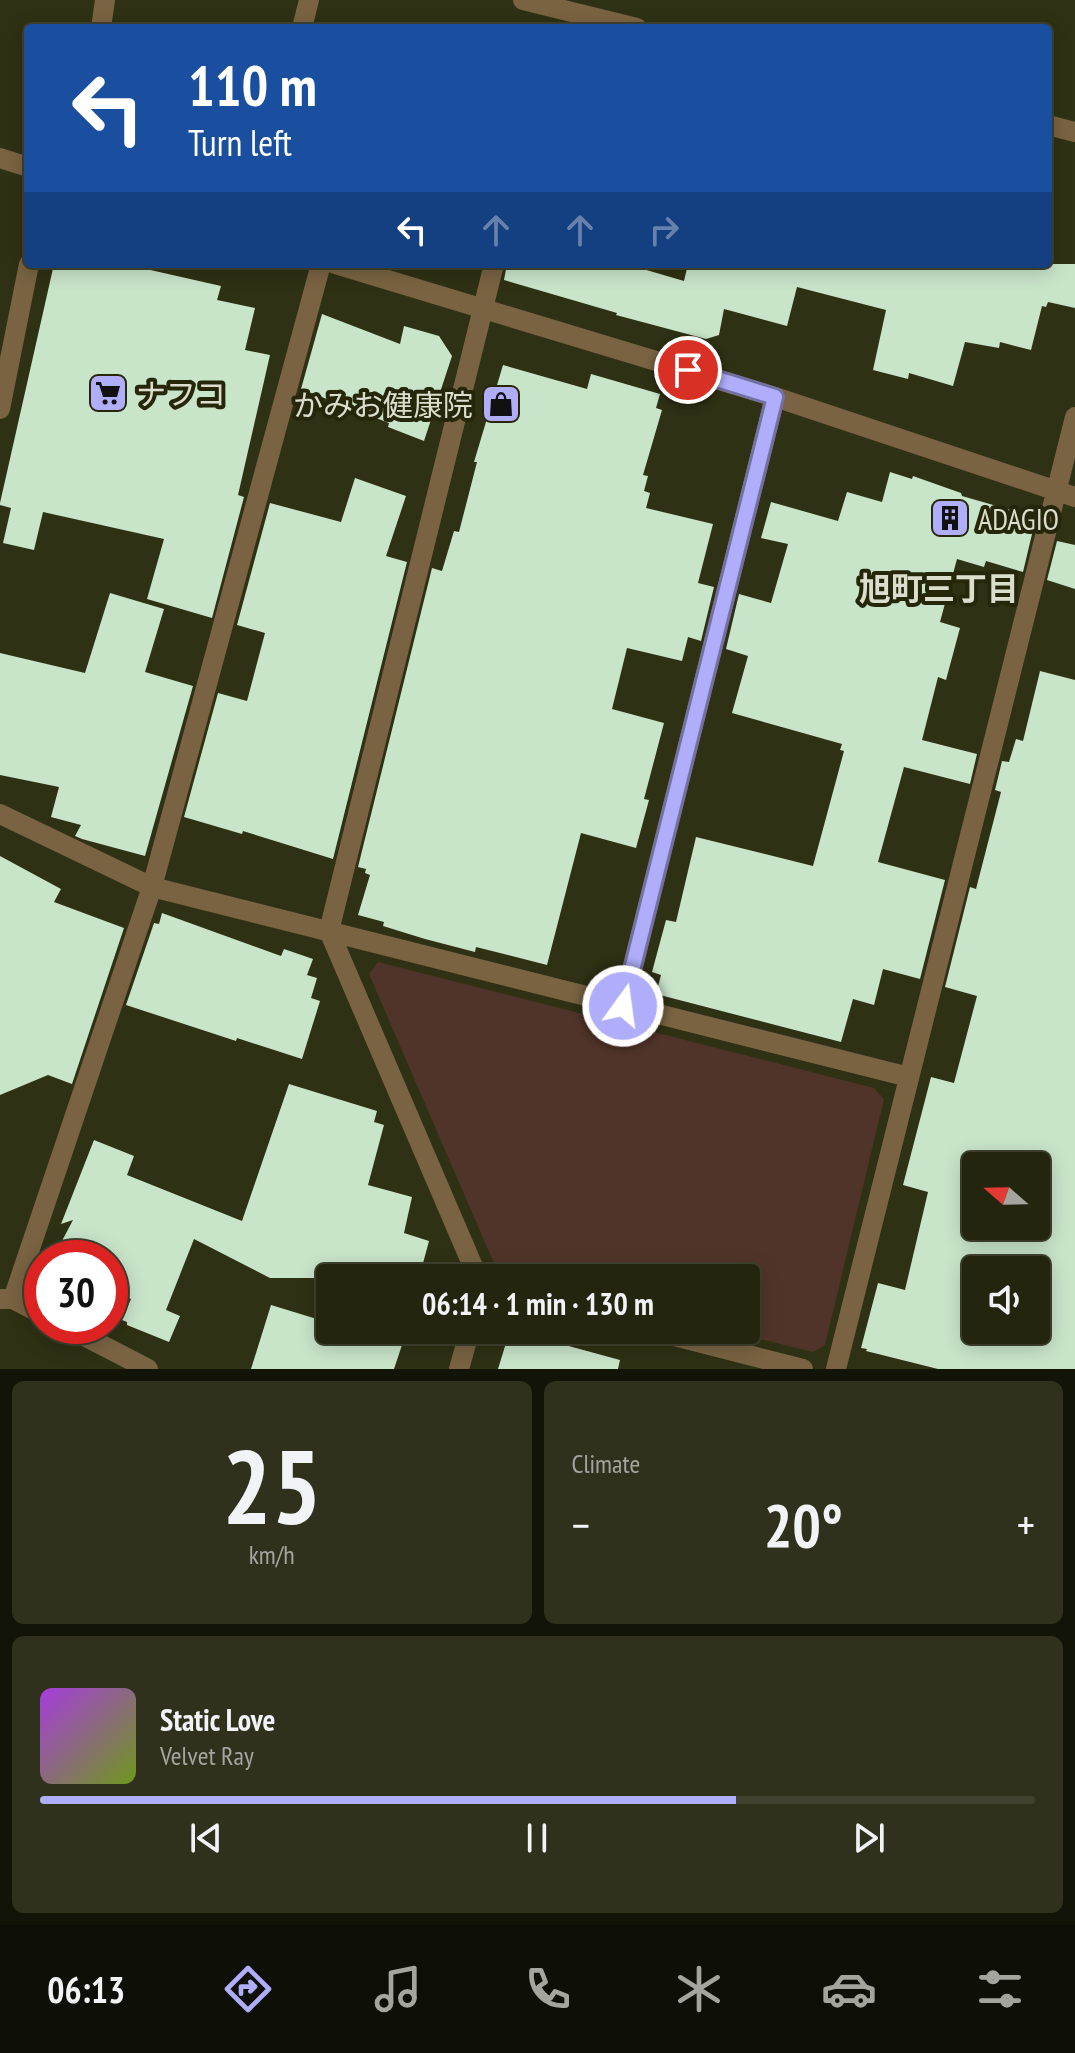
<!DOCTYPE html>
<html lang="en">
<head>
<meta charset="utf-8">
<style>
  :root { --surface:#23250f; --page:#2f311d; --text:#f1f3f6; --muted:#a3a59e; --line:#40422f; --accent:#b0aefa }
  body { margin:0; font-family:"PT Sans Narrow","Noto Sans JP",sans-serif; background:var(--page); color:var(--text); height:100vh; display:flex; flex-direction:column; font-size:30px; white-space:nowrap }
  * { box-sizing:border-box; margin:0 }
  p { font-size:26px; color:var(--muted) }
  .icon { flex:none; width:44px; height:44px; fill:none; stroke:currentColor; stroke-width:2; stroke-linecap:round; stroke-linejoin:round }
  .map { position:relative; height:1369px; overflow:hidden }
  .details { display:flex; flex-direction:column; gap:12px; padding:12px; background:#131408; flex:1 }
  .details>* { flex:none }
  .guide { position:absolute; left:24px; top:24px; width:1028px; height:244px; border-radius:8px; box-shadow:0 4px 20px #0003,0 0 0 2px var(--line); background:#1a4fa0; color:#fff; overflow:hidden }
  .needle { width:52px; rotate:290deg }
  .buttons { position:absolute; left:962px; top:1152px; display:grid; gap:16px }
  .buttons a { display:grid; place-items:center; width:88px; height:88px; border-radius:8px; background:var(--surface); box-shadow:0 4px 20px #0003,0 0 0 2px var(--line); font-size:40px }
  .speed { position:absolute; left:24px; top:1240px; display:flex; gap:16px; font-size:40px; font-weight:700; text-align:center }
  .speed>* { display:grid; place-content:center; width:104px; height:104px; border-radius:50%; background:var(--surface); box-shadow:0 4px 20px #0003,0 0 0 2px var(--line); line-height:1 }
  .speed .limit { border:12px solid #d22; background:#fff; color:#111 }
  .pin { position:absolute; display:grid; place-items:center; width:68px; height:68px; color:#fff; margin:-34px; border:4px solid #fff; border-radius:50%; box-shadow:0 2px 8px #0007 }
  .me { position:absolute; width:88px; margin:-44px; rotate:14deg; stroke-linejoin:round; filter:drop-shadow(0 0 6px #0008) }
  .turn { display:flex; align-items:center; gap:28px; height:168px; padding:0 32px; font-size:36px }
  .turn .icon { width:104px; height:104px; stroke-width:2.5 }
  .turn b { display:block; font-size:56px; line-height:68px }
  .lanes { display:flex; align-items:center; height:76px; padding:0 32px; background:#0003; justify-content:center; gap:40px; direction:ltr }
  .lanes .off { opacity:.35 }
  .big { font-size:60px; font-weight:600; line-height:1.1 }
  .details .card { flex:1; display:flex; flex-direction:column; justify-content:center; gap:12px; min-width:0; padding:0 28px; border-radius:12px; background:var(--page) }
  .details .dial { align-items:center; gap:0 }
  .dial b { font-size:104px; line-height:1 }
  .song { display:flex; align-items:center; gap:24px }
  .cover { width:96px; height:96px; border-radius:12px; background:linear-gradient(135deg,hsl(280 70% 55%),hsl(80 70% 35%)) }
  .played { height:8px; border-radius:4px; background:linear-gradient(90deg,var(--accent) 70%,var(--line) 70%) }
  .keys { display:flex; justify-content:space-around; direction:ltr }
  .heat { display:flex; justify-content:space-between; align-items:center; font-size:44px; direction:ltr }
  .details .tiles { flex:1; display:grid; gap:12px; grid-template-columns:1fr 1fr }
  .card:last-child { grid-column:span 2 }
  .trip { position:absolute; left:316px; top:1264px; width:444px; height:80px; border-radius:8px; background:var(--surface); box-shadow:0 4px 20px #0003,0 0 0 2px var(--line); font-weight:600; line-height:80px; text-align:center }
  .tabs { display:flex; height:128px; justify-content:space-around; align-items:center; background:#0e0f06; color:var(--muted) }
  .tabs .icon { width:56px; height:56px }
  .tabs .current { color:var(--accent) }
  .tabs b { font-size:36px; color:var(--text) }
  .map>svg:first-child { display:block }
  .green { fill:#513429 }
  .building { fill:#c8e4c9; fill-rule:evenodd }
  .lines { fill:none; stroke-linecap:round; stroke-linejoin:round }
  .minor { stroke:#796342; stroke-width:20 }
  .route-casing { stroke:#7271a2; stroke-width:20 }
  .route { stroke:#b0aefa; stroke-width:14 }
  .labels { text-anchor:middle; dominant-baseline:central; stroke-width:8; stroke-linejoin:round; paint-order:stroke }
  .poi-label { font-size:30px; fill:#dcdecd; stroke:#26270a; text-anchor:start }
  .neighbourhood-label { font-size:32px; font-weight:bold; fill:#dcdecd; stroke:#26270a }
</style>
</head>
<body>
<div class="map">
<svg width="1075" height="1369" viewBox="0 0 1075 1369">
  <rect width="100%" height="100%" fill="#2f3114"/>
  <path class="green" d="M378,962l496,126 10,11 -59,246 -12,7 -89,-22h22v-52h-229l-10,-2 -14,-15 -124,-287z"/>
  <path class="building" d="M54,264h70l97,22 -4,14 38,8 -10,42 25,5 -32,140 6,2 -32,121 -65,-19 17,-60 -121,-27 -9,38 -31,-7 8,-35 -11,-3v-2z
    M507,264h119l58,17 4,-17h387v44l-27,-6 -2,5 -4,-1 -11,44 -31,-8 -1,6 -34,-6 -12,44 -44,-13 -1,6 -35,-9 13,-60 -89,-23 -10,39 -63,-17 -5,26 -13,4 -90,-24 1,-2 -113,-33z
    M322,314l78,30 4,-18 35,10 13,20 -28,85 -36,-14 1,-4 -88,-34z
    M503,365l84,24 4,-15 69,20 -4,14 6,2 -19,65 5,1 -4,15 6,2 -4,15 67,16 -15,59 16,4 -13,54 -13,-4 -6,24 -55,-13 -15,61 52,14 -20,76 5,1 -13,48 -55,-15 -34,132 -71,-18 -1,5 -50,-13 -42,-13 1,-4 -26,-7 12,-40 -5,-2 1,-4 -8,-2 74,-299 10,3 12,-40 5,1 18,-70h-3z
    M890,472l22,7 1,-3 48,17 1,3 59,17 11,21 -9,38 -37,-11 -2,6 -27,-8 -17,63 20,6 -14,52 -8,-3 -16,63 55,14 -7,30 -66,-17 -26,95 67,18 -25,99 -37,-10 -9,36 -21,-6 -12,43 -185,-48 5,-19 -9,-3 14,-52 10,2 20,-85 117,29 31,-115 -4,-1 2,-6 -110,-31 16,-57 -22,-7 13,-55 32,9 17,-59 -27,-6 10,-36 67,19 9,-29 35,10z
    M355,478l51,18 -20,60 21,6 -74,297 -90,-28 -1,3 -58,-17 34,-124 29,8 18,-68 -28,-8 33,-122 71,19z
    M1057,541l18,4v44l-28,-9z
    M110,593l54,16 -19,63 48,14 -48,170 -63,-17 -7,-3 6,-11 -30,-8 8,-30 -59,-12v-122l85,20z
    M1040,671l35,9v689h-137l-72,-18 1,-2 -6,-1 17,-65 27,7 23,-98 -25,-7 28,-108 23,6 23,-87 -32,-9 25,-100 6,2 25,-97 -6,-2 7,-29 7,1 7,-23 7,2zM976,1166h60v60h-60zM976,1270h60v60h-60z
    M0,856l61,33 -7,13 70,26 -52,156 -24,-9 -48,20z
    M162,913l119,43 3,-7 29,10 -6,16 10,3 -6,20 9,3 -18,58 -65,-21 -1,3 -110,-36 28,-82 5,1z
    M289,1084l88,27 -3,11 10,3 -16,60 44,12 -8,36 25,8 -10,37h-149l-76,-39 -28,71 14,6 -11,26 -42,-17v-3l-5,-2 9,-21 -21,-9v-32h-57l20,-38 -12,4 33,-84 40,16 -7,19 115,46z
    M271,1305l59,18v7h22l50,15 -8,24h-143z
    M510,1330l110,30 -2,9h-120z"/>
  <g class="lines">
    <path class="minor" d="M523,0l114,28
      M101,28l4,-28
      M302,28l7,-28
      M1048,125l27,7
      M0,158l28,9
      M335,264l440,133 300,100
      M0,409l29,-145
      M0,814l152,73 757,190
      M623,1006l152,-609
      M478,1278l-149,-347 165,-667
      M0,1299h13l29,15
      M13,1299l139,-412 169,-623
      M65,1326l83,43
      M651,1330l152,39
      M459,1369l11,-39
      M836,1369l239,-952"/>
  </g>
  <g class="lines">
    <defs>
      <path id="route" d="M623,1006l152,-609 -87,-27"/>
    </defs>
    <use href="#route" class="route-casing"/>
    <use href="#route" class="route"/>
  </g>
  <defs>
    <symbol id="supermarket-square" viewBox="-11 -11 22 22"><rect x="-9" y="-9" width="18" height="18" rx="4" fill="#b0aefa" stroke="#26270a"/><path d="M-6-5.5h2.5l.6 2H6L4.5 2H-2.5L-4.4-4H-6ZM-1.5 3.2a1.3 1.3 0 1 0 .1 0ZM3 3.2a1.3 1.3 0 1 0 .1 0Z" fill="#111"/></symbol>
    <symbol id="shop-square" viewBox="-11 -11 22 22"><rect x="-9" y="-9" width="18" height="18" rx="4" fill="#b0aefa" stroke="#26270a"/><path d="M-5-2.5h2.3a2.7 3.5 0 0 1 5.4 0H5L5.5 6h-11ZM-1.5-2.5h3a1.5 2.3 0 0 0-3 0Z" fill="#111"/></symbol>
    <symbol id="building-square" viewBox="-11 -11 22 22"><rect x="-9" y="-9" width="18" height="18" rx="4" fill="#b0aefa" stroke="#26270a"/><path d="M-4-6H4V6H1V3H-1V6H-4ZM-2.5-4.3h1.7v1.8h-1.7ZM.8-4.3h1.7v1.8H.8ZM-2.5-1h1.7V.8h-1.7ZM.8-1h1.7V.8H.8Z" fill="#111"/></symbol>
  </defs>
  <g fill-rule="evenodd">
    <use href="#supermarket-square" x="86" y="371" width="44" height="44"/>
    <use href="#shop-square" x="479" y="382" width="44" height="44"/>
    <use href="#building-square" x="928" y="496" width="44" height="44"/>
  </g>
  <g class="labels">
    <g class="poi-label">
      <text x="136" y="393">ナフコ</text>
      <text x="473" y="404" text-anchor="end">かみお健康院</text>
      <text x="978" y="518">ADAGIO</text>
    </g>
    <g class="neighbourhood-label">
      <text x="939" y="588">旭町三丁目</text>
    </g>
  </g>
</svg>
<div class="buttons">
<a><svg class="needle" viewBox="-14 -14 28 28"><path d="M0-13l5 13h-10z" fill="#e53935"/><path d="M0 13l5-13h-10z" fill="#a3a59e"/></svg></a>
<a><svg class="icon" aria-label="sound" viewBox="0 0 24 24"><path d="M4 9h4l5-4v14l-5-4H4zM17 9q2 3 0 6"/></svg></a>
</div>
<div class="speed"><div class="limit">30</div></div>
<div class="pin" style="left:688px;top:370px;background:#d93025"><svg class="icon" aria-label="arrive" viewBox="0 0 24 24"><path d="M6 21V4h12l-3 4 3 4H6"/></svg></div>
<svg class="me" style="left:623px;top:1006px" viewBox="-20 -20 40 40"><circle r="17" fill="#b0aefa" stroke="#fff" stroke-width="3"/><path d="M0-11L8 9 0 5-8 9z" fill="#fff"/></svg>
<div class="trip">06:14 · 1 min · 130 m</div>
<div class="guide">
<div class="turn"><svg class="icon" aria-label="left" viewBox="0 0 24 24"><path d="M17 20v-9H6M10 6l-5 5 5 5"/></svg><div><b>110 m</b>Turn left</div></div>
<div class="lanes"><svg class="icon" aria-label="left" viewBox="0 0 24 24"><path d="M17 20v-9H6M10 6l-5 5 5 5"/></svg><svg class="icon off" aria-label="ahead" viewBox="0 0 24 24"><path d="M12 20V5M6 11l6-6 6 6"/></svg><svg class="icon off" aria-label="ahead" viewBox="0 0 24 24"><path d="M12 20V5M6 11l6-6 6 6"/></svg><svg class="icon off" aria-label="right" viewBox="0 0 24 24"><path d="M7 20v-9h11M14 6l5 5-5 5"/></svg></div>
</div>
</div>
<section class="details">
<div class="tiles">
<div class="card dial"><b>25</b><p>km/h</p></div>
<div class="card"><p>Climate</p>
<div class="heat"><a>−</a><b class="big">20°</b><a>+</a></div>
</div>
<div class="card">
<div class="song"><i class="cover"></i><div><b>Static Love</b><p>Velvet Ray</p></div></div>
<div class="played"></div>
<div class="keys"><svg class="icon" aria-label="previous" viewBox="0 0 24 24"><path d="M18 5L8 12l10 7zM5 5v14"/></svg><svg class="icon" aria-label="pause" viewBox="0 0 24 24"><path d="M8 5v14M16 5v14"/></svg><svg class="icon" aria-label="next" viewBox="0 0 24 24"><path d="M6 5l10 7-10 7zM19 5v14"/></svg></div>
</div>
</div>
</section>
<nav class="tabs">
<b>06:13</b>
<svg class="icon current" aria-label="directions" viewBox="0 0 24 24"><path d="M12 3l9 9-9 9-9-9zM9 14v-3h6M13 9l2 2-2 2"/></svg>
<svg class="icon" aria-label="music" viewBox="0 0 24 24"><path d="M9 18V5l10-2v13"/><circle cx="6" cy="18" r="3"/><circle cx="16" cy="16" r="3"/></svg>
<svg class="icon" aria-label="phone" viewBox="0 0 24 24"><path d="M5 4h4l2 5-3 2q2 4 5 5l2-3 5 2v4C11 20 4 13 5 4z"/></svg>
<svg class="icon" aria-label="climate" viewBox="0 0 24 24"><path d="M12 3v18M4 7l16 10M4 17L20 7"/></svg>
<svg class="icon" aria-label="car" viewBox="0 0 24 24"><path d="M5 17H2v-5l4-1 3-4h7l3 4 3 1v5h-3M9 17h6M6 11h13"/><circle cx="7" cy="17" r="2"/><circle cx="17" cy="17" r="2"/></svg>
<svg class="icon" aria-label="filters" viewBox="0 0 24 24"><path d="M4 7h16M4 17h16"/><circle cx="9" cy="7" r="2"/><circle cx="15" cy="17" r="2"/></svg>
</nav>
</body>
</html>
